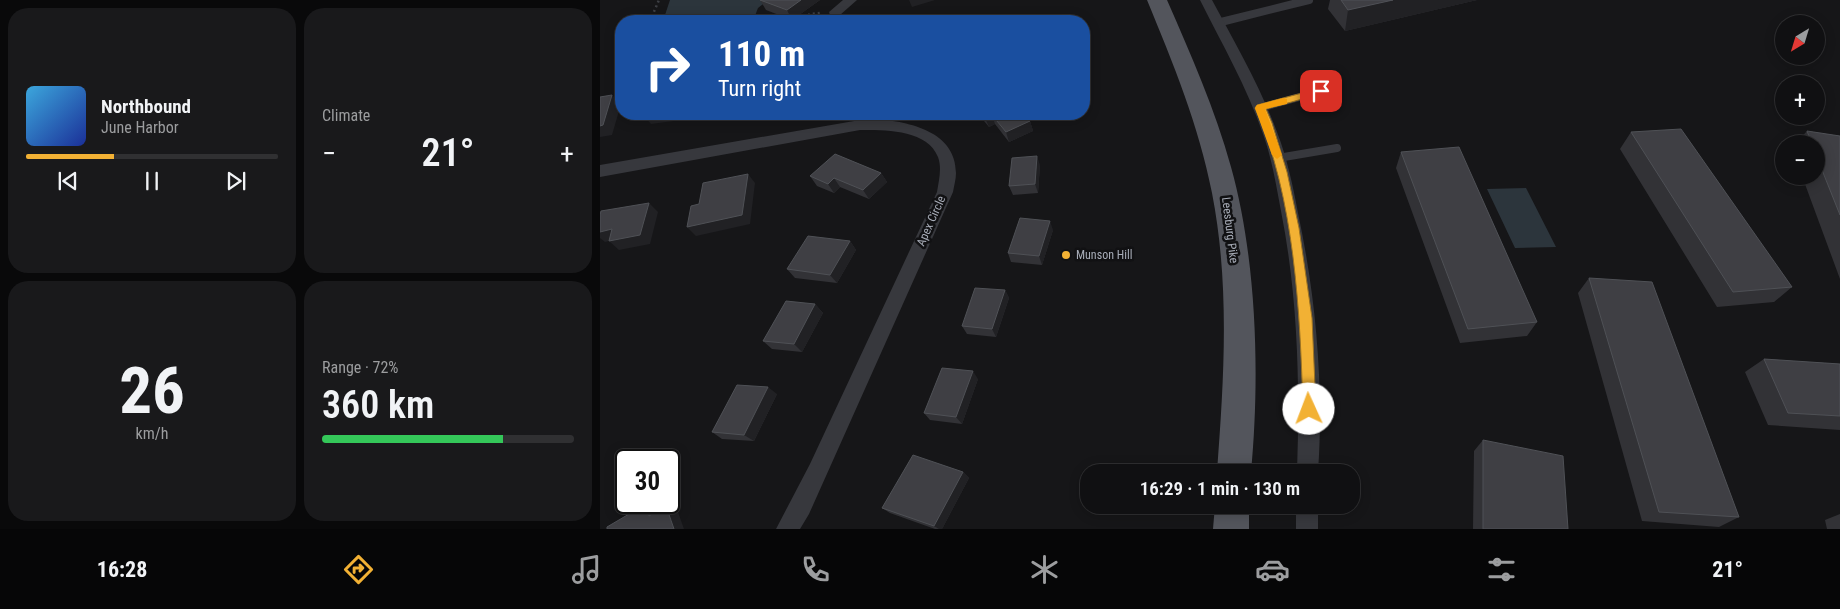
<!DOCTYPE html>
<html lang="en">
<head>
<meta charset="utf-8">
<style>
  :root { --surface:#101012; --page:#19191b; --text:#f1f3f6; --muted:#9c9d9f; --line:#303032; --accent:#f2b134 }
  body { margin:0; font-family:"Roboto Condensed",sans-serif; background:var(--page); color:var(--text); height:100vh; display:flex; flex-direction:column; font-size:19px; white-space:nowrap }
  * { box-sizing:border-box; margin:0 }
  p { font-size:16px; color:var(--muted) }
  .icon { flex:none; width:28px; height:28px; fill:none; stroke:currentColor; stroke-width:2; stroke-linecap:round; stroke-linejoin:round }
  .map { position:relative; flex:1; overflow:hidden }
  .details { display:flex; flex-direction:column; gap:8px; padding:8px; background:#09090a; width:600px }
  .details>* { flex:none }
  .banner { position:absolute; left:15px; top:15px; width:475px; height:105px; border-radius:20px; box-shadow:0 2px 12px #0003,0 0 0 1px var(--line); background:#1a4fa0; color:#fff; overflow:hidden }
  .needle { width:32px; rotate:218deg }
  .tools { position:absolute; left:1175px; top:15px; display:grid; gap:10px }
  .tools a { display:grid; place-items:center; width:50px; height:50px; border-radius:50%; background:var(--surface); box-shadow:0 2px 12px #0003,0 0 0 1px var(--line); font-size:25px }
  .speed { position:absolute; left:15px; top:449px; display:flex; gap:10px; font-size:25px; font-weight:700; text-align:center }
  .speed>* { display:grid; place-content:center; width:65px; height:65px; border-radius:50%; background:var(--surface); box-shadow:0 2px 12px #0003,0 0 0 1px var(--line); line-height:1 }
  .speed .limit { border:2px solid #111; border-radius:8px; background:#fff; color:#111 }
  .pin { position:absolute; display:grid; place-items:center; width:42px; height:42px; color:#fff; margin:-21px; border-radius:10px; box-shadow:0 2px 8px #0006 }
  .me { position:absolute; width:55px; margin:-28px; rotate:358deg; stroke-linejoin:round; filter:drop-shadow(0 0 4px #0008) }
  .turn { display:flex; align-items:center; gap:18px; height:105px; padding:0 20px; font-size:22px }
  .turn .icon { width:65px; height:65px; stroke-width:2.5 }
  .turn b { display:block; font-size:35px; line-height:42px }
  .big { font-size:38px; font-weight:600; line-height:1.1 }
  .details .card { flex:1; display:flex; flex-direction:column; justify-content:center; gap:8px; min-width:0; padding:0 18px; border-radius:20px; background:var(--page) }
  .details .dial { align-items:center; gap:0 }
  .dial b { font-size:65px; line-height:1 }
  .song { display:flex; align-items:center; gap:15px }
  .cover { width:60px; height:60px; border-radius:8px; background:linear-gradient(135deg,hsl(200 70% 55%),hsl(230 70% 35%)) }
  .played { height:5px; border-radius:2px; background:linear-gradient(90deg,var(--accent) 35%,var(--line) 35%) }
  .keys { display:flex; justify-content:space-around; direction:ltr }
  .heat { display:flex; justify-content:space-between; align-items:center; font-size:28px; direction:ltr }
  .charge { height:8px; border-radius:4px; background:linear-gradient(90deg,#34c759 72%,var(--line) 0) }
  .details .tiles { flex:1; display:grid; gap:8px; grid-template-columns:repeat(2,1fr) }
  .trip { position:absolute; left:480px; top:464px; width:280px; height:50px; border-radius:20px; background:var(--surface); box-shadow:0 2px 12px #0003,0 0 0 1px var(--line); font-weight:600; line-height:50px; text-align:center }
  .dock { display:flex; height:80px; justify-content:space-around; align-items:center; background:#060607; color:var(--muted) }
  .dock .icon { width:35px; height:35px }
  .dock .on { color:var(--accent) }
  .dock b { font-size:22px; color:var(--text) }
  main { display:flex; flex:1; min-height:0 }
  .map>svg:first-child { display:block }
  .water { fill:#2c353c }
  .lines { fill:none; stroke-linecap:round; stroke-linejoin:round }
  .path { stroke:#3d3f44; stroke-width:2.5; stroke-dasharray:2 3; stroke-linecap:butt }
  .service { stroke:#37383d; stroke-width:8 }
  .minor { fill:#37383d; fill-rule:evenodd }
  .primary { fill:#53555c; fill-rule:evenodd }
  .wall { fill:#323236 }
  .shaded-wall { fill:#212124 }
  .building { fill:#3f3f44; stroke:#4f5156 }
  .route { fill:#f2b134; stroke:#9d7322 }
  .slow { fill:#f59e0b }
  .poi-dot { fill:#f2b134; stroke:#111113; stroke-width:2 }
  .labels { text-anchor:middle; dominant-baseline:central; stroke-width:5; stroke-linejoin:round; paint-order:stroke }
  .street-label { font-size:12px; fill:#a8adb8; stroke:#111113 }
  .poi-label { font-size:12px; fill:#a8adb8; stroke:#111113; text-anchor:start }
</style>
</head>
<body>
<main>
<section class="details">
<div class="tiles">
<div class="card">
<div class="song"><i class="cover"></i><div><b>Northbound</b><p>June Harbor</p></div></div>
<div class="played"></div>
<div class="keys"><svg class="icon" aria-label="previous" viewBox="0 0 24 24"><path d="M18 5L8 12l10 7zM5 5v14"/></svg><svg class="icon" aria-label="pause" viewBox="0 0 24 24"><path d="M8 5v14M16 5v14"/></svg><svg class="icon" aria-label="next" viewBox="0 0 24 24"><path d="M6 5l10 7-10 7zM19 5v14"/></svg></div>
</div>
<div class="card"><p>Climate</p>
<div class="heat"><a>−</a><b class="big">21°</b><a>+</a></div>
</div>
<div class="card dial"><b>26</b><p>km/h</p></div>
<div class="card"><p>Range · 72%</p><b class="big">360 km</b><div class="charge"></div></div>
</div>
</section>
<div class="map">
<svg width="1240" height="529" viewBox="0 0 1240 529">
  <rect width="100%" height="100%" fill="#161618"/>
  <path class="water" d="M70,0h98l-10,8 -5,13h-90z
    M926,188l30,59 -41,1 -28,-59z"/>
  <g class="lines">
    <path class="path" d="M50,21l9,-21
      M200,21l10,-7 10,-1"/>
    <path class="service" d="M617,23l92,-23
      M660,108l61,-17
      M678,158l59,-10"/>
    <path class="minor" d="M243,0h14l-17,15h-10l-1,-3z
      M600,0h12c23,43 48,86 65,132 10,26 16,54 21,81 18,84 26,174 20,259h-21c3,-88 1,-175 -16,-261 -5,-26 -9,-52 -18,-77 -16,-47 -41,-90 -63,-134z
      M277,119c32,3 79,12 79,54 0,6 -2,13 -3,19l-144,322 -9,15h-24l34,-65 127,-272c2,-12 5,-24 1,-35 -11,-28 -54,-27 -78,-27l-260,47v-12l260,-45z
      M696,505h22v24h-22z"/>
    <path class="primary" d="M547,0h20c24,55 48,109 64,167 26,93 29,210 20,305h-34c7,-93 13,-187 -5,-279 -13,-67 -39,-130 -65,-193z
      M615,505h34v24h-36z"/>
  </g>
  <path class="wall" d="M160,0h60l-28,20 -26,-10z
    M730,0h147l-132,31 -17,-22z
    M379,114h45l6,7 3,10 -24,11 -14,-18 -6,3 -9,-11z
    M1207,131l33,5v143l-38,-103h14v-32h-21z
    M1031,132l161,155 -18,15 -57,5 -97,-158z
    M801,152l136,170 -10,14 -67,7 -64,-175z
    M440,165l-2,28 -25,2 -4,-9z
    M281,173l6,9 -18,17 -29,-12 -6,6 -17,-7 -7,-10z
    M453,230l-11,35 -31,-3 -3,-9z
    M250,241l6,9 -19,33 -42,-5 -8,-9z
    M989,278l150,239 -20,10 -77,-6 -64,-228z
    M405,290l4,8 -13,39 -29,-3 -5,-8z
    M215,304l8,9 -21,39 -30,-3 -9,-8z
    M1164,359l76,5v66l-72,-5 -23,-53z
    M378,379l-16,45 -32,-4 -6,-7z
    M177,394l-23,47 -32,-2 -10,-7z
    M883,440l85,89h-95l1,-78z
    M363,472l6,6 -27,51h-7l-45,-16 -8,-5z
    M1240,514v15h-13l-2,-9z"/>
  <path class="shaded-wall" d="M201,0h19l-28,20 -5,-10z
    M309,0h26l-23,7z
    M793,0h84l-132,31 3,-21z
    M12,95l9,9 -9,31 -12,2v-11z
    M50,114h41l-2,5 -38,5 -8,-9z
    M392,115l3,9 -6,3 -4,-9z
    M430,121l3,10 -24,11 -3,-10z
    M437,156l3,9 -2,28 -3,-9z
    M281,173l6,9 -18,17 -6,-9z
    M148,174l7,9 -5,41 -54,12 -9,-9z
    M234,178l6,9 -6,6 -6,-9z
    M49,203l9,9 -8,32 -31,6 -10,-9 -4,1 -5,-4v-6l12,-3z
    M450,221l3,9 -11,35 -3,-9z
    M250,241l6,9 -19,33 -7,-8z
    M405,290l4,8 -13,39 -4,-8z
    M215,304l8,9 -21,39 -8,-8z
    M373,371l5,8 -16,45 -6,-7z
    M168,387l9,7 -23,47 -10,-6z
    M363,472l6,6 -27,51h-3l-5,-3z
    M46,504l12,6 4,12 -13,-6z
    M66,506l12,6 6,17h-10z"/>
  <path class="building" d="M160,0h41l-14,10z
    M741,0h52l-45,10z
    M12,95l-9,30 -3,1v-29z
    M382,114h42l6,7 -24,11 -14,-17 -7,3z
    M1081,129l111,158 -59,5 -102,-160z
    M1207,131l33,5v79l-24,-60v-11h-4z
    M859,147l78,175 -69,7 -67,-177z
    M235,154l46,19 -18,17 -29,-12 -6,6 -18,-8z
    M437,156l-2,28 -26,2 3,-28z
    M148,174l-6,41 -55,12 4,-21 8,-2 4,-21z
    M49,203l-9,32 -31,6 3,-12 -12,3v-17l1,-4z
    M420,218l30,3 -11,35 -31,-3z
    M208,236l42,5 -20,34 -43,-6z
    M989,278l63,4 87,235 -80,-5z
    M375,288l30,2 -13,39 -30,-3z
    M186,301l29,3 -21,40 -31,-3z
    M1164,359l76,5v52l-52,-3z
    M342,368l31,3 -17,46 -32,-4z
    M137,385l31,2 -24,48 -32,-3z
    M883,440l80,16 5,73h-85z
    M313,455l50,17 -29,54 -52,-18z
    M46,504l3,12 17,-10 8,23h-67v-2z"/>
  <path class="route" d="M721,88l5,3 -2,2 -58,16 6,14 15,49 12,56 13,90 4,91 -2,4 -5,2 -4,-2 -2,-4c-3,-96 -8,-212 -48,-301l2,-3z"/>
  <path class="slow" d="M683,98l4,1v5l-22,5 17,46 -5,4 -5,-4 -17,-47 2,-3z"/>
  <circle class="poi-dot" cx="466" cy="255" r="5"/>
  <g class="labels">
    <g class="street-label">
      <text transform="translate(331 221) rotate(-66)">Apex Circle</text>
      <text transform="translate(630 230) rotate(83)">Leesburg Pike</text>
    </g>
    <g class="poi-label">
      <text x="476" y="255">Munson Hill</text>
    </g>
  </g>
</svg>
<div class="tools">
<a><svg class="needle" viewBox="-14 -14 28 28"><path d="M0-13l5 13h-10z" fill="#e53935"/><path d="M0 13l5-13h-10z" fill="#9c9d9f"/></svg></a>
<a>+</a>
<a>−</a>
</div>
<div class="speed"><div class="limit">30</div></div>
<div class="pin" style="left:721px;top:91px;background:#d93025"><svg class="icon" aria-label="arrive" viewBox="0 0 24 24"><path d="M6 21V4h12l-3 4 3 4H6"/></svg></div>
<svg class="me" style="left:709px;top:409px" viewBox="-20 -20 40 40"><circle r="19" fill="#fff"/><path d="M0-13L10 11 0 6-10 11z" fill="#f2b134"/></svg>
<div class="trip">16:29 · 1 min · 130 m</div>
<div class="banner">
<div class="turn"><svg class="icon" aria-label="right" viewBox="0 0 24 24"><path d="M7 20v-9h11M14 6l5 5-5 5"/></svg><div><b>110 m</b>Turn right</div></div>
</div>
</div>
</main>
<nav class="dock">
<b>16:28</b>
<svg class="icon on" aria-label="directions" viewBox="0 0 24 24"><path d="M12 3l9 9-9 9-9-9zM9 14v-3h6M13 9l2 2-2 2"/></svg>
<svg class="icon" aria-label="music" viewBox="0 0 24 24"><path d="M9 18V5l10-2v13"/><circle cx="6" cy="18" r="3"/><circle cx="16" cy="16" r="3"/></svg>
<svg class="icon" aria-label="phone" viewBox="0 0 24 24"><path d="M5 4h4l2 5-3 2q2 4 5 5l2-3 5 2v4C11 20 4 13 5 4z"/></svg>
<svg class="icon" aria-label="climate" viewBox="0 0 24 24"><path d="M12 3v18M4 7l16 10M4 17L20 7"/></svg>
<svg class="icon" aria-label="car" viewBox="0 0 24 24"><path d="M5 17H2v-5l4-1 3-4h7l3 4 3 1v5h-3M9 17h6M6 11h13"/><circle cx="7" cy="17" r="2"/><circle cx="17" cy="17" r="2"/></svg>
<svg class="icon" aria-label="filters" viewBox="0 0 24 24"><path d="M4 7h16M4 17h16"/><circle cx="9" cy="7" r="2"/><circle cx="15" cy="17" r="2"/></svg>
<b>21°</b>
</nav>
</body>
</html>
